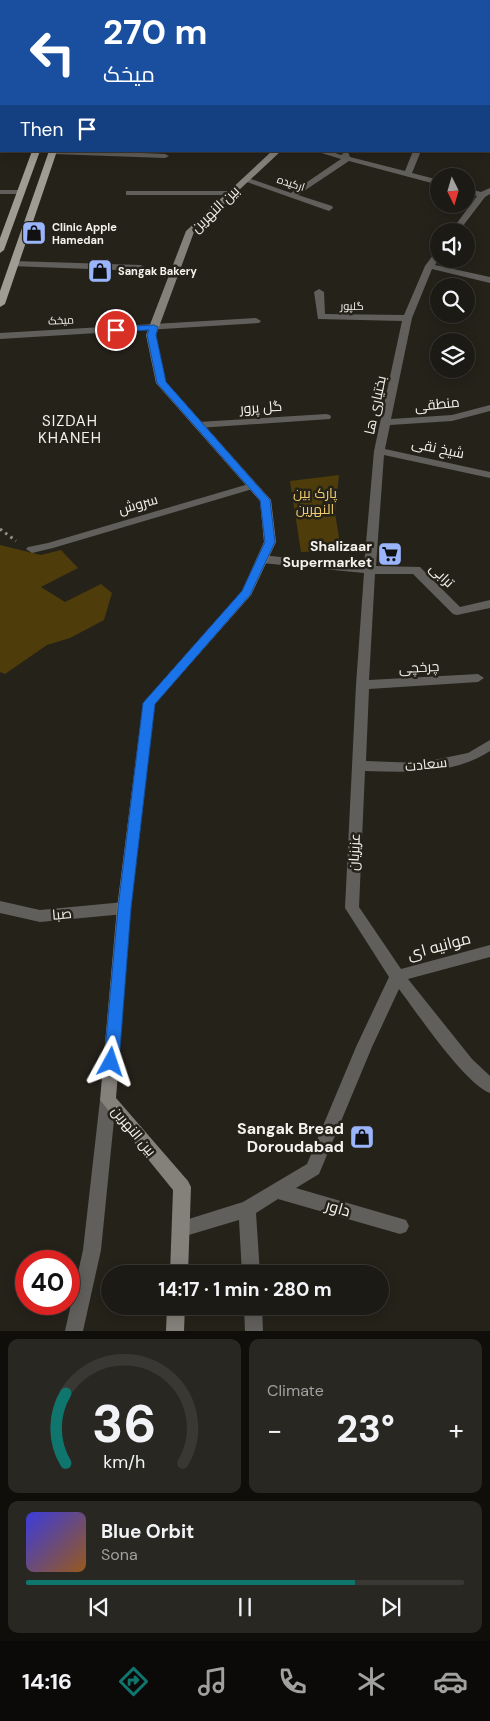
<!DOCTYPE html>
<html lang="en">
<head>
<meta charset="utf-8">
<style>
  :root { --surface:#1c1a14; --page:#292722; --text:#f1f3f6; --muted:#a0a1a0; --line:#3a3834; --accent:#0f766e }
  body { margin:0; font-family:"DM Sans",Cairo,sans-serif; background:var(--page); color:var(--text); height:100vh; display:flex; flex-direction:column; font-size:19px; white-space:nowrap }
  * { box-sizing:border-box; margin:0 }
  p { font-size:16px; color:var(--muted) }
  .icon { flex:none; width:28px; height:28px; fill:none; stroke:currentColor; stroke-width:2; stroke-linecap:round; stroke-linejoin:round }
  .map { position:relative; height:1331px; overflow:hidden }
  .side { display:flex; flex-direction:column; gap:8px; padding:8px; background:#0f0e0b; flex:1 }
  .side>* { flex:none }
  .banner { position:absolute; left:0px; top:0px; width:490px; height:152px; box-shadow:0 2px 12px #0003,0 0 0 1px var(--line); background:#1a4fa0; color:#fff; overflow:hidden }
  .needle { width:32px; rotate:175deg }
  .tools { position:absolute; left:430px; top:168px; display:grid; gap:10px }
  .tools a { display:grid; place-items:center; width:45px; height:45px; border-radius:50%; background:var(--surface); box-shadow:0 2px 12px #0003,0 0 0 1px var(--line); font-size:25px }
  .speed { position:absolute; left:15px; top:1250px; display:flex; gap:10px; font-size:25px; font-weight:700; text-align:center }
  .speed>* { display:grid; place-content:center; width:65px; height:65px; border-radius:50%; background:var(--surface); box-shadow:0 2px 12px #0003,0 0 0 1px var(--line); line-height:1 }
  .speed .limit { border:8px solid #d22; background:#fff; color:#111 }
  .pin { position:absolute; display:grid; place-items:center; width:42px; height:42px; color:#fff; margin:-21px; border:2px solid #fff; border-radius:50%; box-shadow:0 1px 5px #0007 }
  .me { position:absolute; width:55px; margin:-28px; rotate:5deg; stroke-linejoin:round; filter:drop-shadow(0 0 4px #0008) }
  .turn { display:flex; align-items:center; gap:18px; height:105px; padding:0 20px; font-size:22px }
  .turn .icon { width:65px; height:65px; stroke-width:2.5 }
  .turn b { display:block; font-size:35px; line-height:42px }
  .then { display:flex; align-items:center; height:48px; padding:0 20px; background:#0003; gap:10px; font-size:19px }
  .big { font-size:38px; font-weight:700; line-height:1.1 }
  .side .widget { flex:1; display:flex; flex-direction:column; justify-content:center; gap:8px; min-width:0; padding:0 18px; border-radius:10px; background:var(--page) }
  .side .dial { align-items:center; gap:0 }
  .dial svg { height:130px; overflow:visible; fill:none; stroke:var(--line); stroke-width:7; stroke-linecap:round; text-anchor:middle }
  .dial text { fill:var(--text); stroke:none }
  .song { display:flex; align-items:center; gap:15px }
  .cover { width:60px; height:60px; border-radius:8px; background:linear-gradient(135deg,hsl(240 70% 55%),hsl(30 70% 35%)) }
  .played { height:5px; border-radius:2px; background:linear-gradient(90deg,var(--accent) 75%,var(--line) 75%) }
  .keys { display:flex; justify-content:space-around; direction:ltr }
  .heat { display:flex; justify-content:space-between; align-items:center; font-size:28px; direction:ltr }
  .side .tiles { flex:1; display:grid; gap:8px; grid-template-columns:1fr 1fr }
  .widget:last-child { grid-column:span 2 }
  .trip { position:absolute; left:101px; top:1265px; width:288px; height:50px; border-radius:25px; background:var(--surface); box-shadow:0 2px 12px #0003,0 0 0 1px var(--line); font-weight:700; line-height:50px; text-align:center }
  .tab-bar { display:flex; height:80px; justify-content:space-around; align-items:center; background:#0b0a08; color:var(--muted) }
  .tab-bar .icon { width:35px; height:35px }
  .tab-bar .on { color:var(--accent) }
  .tab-bar b { font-size:22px; color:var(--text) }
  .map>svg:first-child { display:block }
  .green { fill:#4e3d0a }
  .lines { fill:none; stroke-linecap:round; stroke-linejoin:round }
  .path { stroke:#918e87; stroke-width:3; stroke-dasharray:2.5 4; stroke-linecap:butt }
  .lane { fill:#605f5b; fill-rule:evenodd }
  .street { fill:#605f5b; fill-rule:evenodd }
  .secondary { fill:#84817b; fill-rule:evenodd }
  .primary { fill:#9f9c93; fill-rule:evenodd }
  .route { fill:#1a73e8; stroke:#114b97 }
  .labels { text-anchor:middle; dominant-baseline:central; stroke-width:5; stroke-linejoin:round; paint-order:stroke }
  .far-street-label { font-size:11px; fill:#f5f2ed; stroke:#25221a }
  .far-poi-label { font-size:11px; font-weight:bold; fill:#f5f2ed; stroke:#25221a; text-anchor:start }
  .street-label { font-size:14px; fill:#f5f2ed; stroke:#25221a }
  .park-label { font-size:14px; fill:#f0cc6e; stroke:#25221a }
  .poi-label { font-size:14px; font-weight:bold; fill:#f5f2ed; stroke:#25221a; text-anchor:end }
  .neighbourhood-label { font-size:15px; letter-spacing:1px; fill:#f5f2ed; stroke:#25221a }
  .near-street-label { font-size:16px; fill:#f5f2ed; stroke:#25221a }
  .near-poi-label { font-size:16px; font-weight:bold; fill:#f5f2ed; stroke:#25221a; text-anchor:end }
</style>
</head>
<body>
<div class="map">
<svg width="490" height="1331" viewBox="0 0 490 1331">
  <rect width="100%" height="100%" fill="#25221a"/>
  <path class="green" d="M339,475l-4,38 6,37 -40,2 -11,-71z
    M0,545l41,10 20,-5 17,18 -37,19 24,15 36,-18 11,9 -8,27 -34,18 -23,7 -42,29 -5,-2z"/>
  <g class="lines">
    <path class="path" d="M0,529l16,12"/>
    <path class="lane" d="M0,901l40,9 84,-8 5,2 2,4 -2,4 -5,2 -84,8 -40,-9z"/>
    <path class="street" d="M347,0h8v1h-7z
      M489,39h1v4h-1z
      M489,79h1v5h-1z
      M98,151l67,3 4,2 -4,2 -112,-4 -4,-2z
      M315,151h14l12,4 4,-3h3l2,5 55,14 8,-20h8l-9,22 27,7v5l-90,-24 -51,34 34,11 1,2 -4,3 -88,-31 7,-2 43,15 50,-34z
      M466,188l15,4 9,-4v6l-5,3 -26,34h-8l26,-35 -11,-3z
      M0,190h21l4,2 -4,2h-21z
      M126,191h105l4,2 -4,2h-105z
      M439,250v9l-4,6 55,12v6l-58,-14 -20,49 -21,101 61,-4 38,-10v6l-38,10 -62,4 -5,24 105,23v6l-106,-23 -8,111 44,1 40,40 30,-7v8l-33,7 -4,-1 -40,-40h-38l-6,106 109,-6 6,4 -6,4 -109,7 -3,72 53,2 49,-10 22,-13v11c-36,24 -83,21 -125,20l-6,136 42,62 89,-24v12l-82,22 64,80 18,17v17c-25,-9 -73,-80 -91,-104l-27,58 -53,127 -23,14 110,32 3,6 -3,6 -6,2 -122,-35 -22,14 4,61h-18l-3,-54 -57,17 -6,-2 -3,-6 3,-6 67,-21 64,-38 49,-117 33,-70 -44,-69 11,-223 8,-112 -102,-10 -6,-4 6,-4 102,11 10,-115 28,-130 -84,-2 -4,-27 5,-3 5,3 1,22 79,1 21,-49 11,-15z
      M14,261l127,4 4,3 -4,3 -130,-5v-4z
      M256,318l5,3 -2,2 -259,16v-6z
      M326,414l4,1 1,2 -1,2 -132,9 -5,-3 5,-3z
      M252,483l4,1 1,2 -1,2 -203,60 -21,5 -6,-4 2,-2 20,-4z
      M108,1093l6,2 2,5 -15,150 -18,81h-18l18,-81 17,-150 2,-5z
      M244,1306h18l1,25h-18z"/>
    <path class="secondary" d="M233,0h8v1h-7z
      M272,151h9l-87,81 -38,103 10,47 105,118 5,42 -25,53 -96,109 -24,204 -15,190 72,83 3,6 -3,87h-18l3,-84 -73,-90 17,-192 26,-205 99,-112 22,-49 -4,-41 -104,-118 -10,-48 40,-104z
      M167,1306h18l-1,25h-18z"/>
    <path class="primary" d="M32,151h8l-36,99 -4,3v-15z
      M49,151h8l-52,153 -5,3v-16z"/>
  </g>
  <path class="route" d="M154,325l4,2 -2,8 10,47 104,118 5,42 -25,53 -95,109 -24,204 -12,154 -2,4 -6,2 -5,-2 -2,-4 14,-154 25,-205 99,-112 23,-49 -5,-42 -103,-117 -10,-48 2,-5 -33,2 -5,-2 5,-3z"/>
  <defs>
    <symbol id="shop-square" viewBox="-11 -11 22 22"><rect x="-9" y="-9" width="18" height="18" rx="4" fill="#9bb5fd" stroke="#25221a"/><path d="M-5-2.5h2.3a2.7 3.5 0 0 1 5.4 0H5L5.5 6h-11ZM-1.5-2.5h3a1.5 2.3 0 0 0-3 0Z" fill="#111"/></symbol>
    <symbol id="supermarket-square" viewBox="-11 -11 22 22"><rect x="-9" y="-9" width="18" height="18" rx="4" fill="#9bb5fd" stroke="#25221a"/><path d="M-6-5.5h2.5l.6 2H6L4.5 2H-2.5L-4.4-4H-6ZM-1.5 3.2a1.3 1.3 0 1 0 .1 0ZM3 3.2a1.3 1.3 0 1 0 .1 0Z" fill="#111"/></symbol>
  </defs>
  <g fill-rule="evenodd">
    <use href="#shop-square" x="20" y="219" width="28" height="28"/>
    <use href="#shop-square" x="86" y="257" width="28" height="28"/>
    <use href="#supermarket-square" x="376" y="540" width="28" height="28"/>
    <use href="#shop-square" x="348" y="1123" width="28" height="28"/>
  </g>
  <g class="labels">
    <g class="far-street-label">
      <text transform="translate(291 183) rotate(18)">ارکیده</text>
      <text transform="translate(352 306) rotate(1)">گلپور</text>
      <text transform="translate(61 320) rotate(-3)">میخک</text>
    </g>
    <g class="far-poi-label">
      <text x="52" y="227">Clinic Apple<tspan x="52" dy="13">Hamedan</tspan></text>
      <text x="118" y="271">Sangak Bakery</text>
    </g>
    <g class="street-label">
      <text transform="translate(215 209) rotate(-44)">بین النهرین</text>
      <text transform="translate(437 404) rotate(-6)">منطقی</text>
      <text transform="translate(375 405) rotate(-78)">بختیاری ها</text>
      <text transform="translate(261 407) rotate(-4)">گل پرور</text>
      <text transform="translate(438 448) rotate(12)">شیخ نقی</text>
      <text transform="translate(138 504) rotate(-16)">سروش</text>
      <text transform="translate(442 575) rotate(44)">ترابی</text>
      <text transform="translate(419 667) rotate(-3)">چرخچی</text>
      <text transform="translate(426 764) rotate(-6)">سعادت</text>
      <text transform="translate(354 852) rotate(-87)">عزیزیان</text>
      <text transform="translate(62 914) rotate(-5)">صبا</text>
      <text transform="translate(134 1131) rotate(50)">بین النهرین</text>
    </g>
    <g class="park-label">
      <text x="315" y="493">پارک بین<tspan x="315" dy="16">النهرین</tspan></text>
    </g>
    <g class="poi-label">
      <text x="372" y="546">Shalizaar<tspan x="372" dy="16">Supermarket</tspan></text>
    </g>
    <g class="neighbourhood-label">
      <text x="70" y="421">SIZDAH<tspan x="70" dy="17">KHANEH</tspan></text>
    </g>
    <g class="near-street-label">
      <text transform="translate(439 946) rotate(-15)">موانیه ای</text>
      <text transform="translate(338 1208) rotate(16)">داور</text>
    </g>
    <g class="near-poi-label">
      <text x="344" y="1128">Sangak Bread<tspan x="344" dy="18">Doroudabad</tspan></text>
    </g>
  </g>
</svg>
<div class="tools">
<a><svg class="needle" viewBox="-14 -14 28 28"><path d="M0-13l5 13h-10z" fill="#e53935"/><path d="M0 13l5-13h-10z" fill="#a0a1a0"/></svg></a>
<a><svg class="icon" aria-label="sound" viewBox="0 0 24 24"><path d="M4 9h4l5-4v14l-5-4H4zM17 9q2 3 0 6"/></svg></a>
<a><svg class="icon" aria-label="search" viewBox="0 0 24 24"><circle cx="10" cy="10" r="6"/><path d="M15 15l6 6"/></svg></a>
<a><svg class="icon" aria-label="layers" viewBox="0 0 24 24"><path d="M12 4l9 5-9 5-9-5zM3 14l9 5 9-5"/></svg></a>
</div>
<div class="speed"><div class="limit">40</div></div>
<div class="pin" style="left:116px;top:330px;background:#d93025"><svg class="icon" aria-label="arrive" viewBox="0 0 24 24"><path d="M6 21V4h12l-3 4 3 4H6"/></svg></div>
<svg class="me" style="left:111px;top:1062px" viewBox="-20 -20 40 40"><path d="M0-17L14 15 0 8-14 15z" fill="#1a73e8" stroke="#fff" stroke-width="4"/></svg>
<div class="trip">14:17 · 1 min · 280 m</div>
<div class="banner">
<div class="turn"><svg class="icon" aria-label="left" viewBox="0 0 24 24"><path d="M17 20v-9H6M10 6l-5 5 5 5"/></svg><div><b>270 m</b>میخک</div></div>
<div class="then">Then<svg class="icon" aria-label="arrive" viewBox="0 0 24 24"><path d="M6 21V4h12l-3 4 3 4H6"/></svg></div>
</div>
</div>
<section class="side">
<div class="tiles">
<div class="widget dial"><svg viewBox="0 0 100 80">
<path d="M14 69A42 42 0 1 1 86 69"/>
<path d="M14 69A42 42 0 0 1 14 26" stroke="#0f766e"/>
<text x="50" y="56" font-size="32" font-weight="700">36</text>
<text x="50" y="72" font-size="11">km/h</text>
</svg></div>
<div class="widget"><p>Climate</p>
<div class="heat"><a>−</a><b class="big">23°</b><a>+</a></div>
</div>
<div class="widget">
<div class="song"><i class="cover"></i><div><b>Blue Orbit</b><p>Sona</p></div></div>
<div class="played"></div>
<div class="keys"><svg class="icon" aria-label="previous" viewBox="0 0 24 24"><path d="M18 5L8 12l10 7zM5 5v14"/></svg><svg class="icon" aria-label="pause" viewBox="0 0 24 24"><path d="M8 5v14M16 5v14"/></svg><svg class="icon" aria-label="next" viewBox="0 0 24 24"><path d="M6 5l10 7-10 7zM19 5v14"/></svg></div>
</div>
</div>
</section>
<nav class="tab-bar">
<b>14:16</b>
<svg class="icon on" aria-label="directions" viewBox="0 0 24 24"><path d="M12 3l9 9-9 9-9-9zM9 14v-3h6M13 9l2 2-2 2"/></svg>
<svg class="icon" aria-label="music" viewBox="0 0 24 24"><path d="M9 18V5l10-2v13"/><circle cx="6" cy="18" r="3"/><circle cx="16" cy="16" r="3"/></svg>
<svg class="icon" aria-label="phone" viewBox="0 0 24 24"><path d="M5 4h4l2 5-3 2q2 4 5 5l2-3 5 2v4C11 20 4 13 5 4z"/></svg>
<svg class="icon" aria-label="climate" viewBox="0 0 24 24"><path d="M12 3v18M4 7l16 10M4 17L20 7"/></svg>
<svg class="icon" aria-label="car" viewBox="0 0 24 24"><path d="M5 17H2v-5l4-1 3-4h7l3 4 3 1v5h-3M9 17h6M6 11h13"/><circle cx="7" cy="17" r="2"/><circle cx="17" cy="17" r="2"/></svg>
</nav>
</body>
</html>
